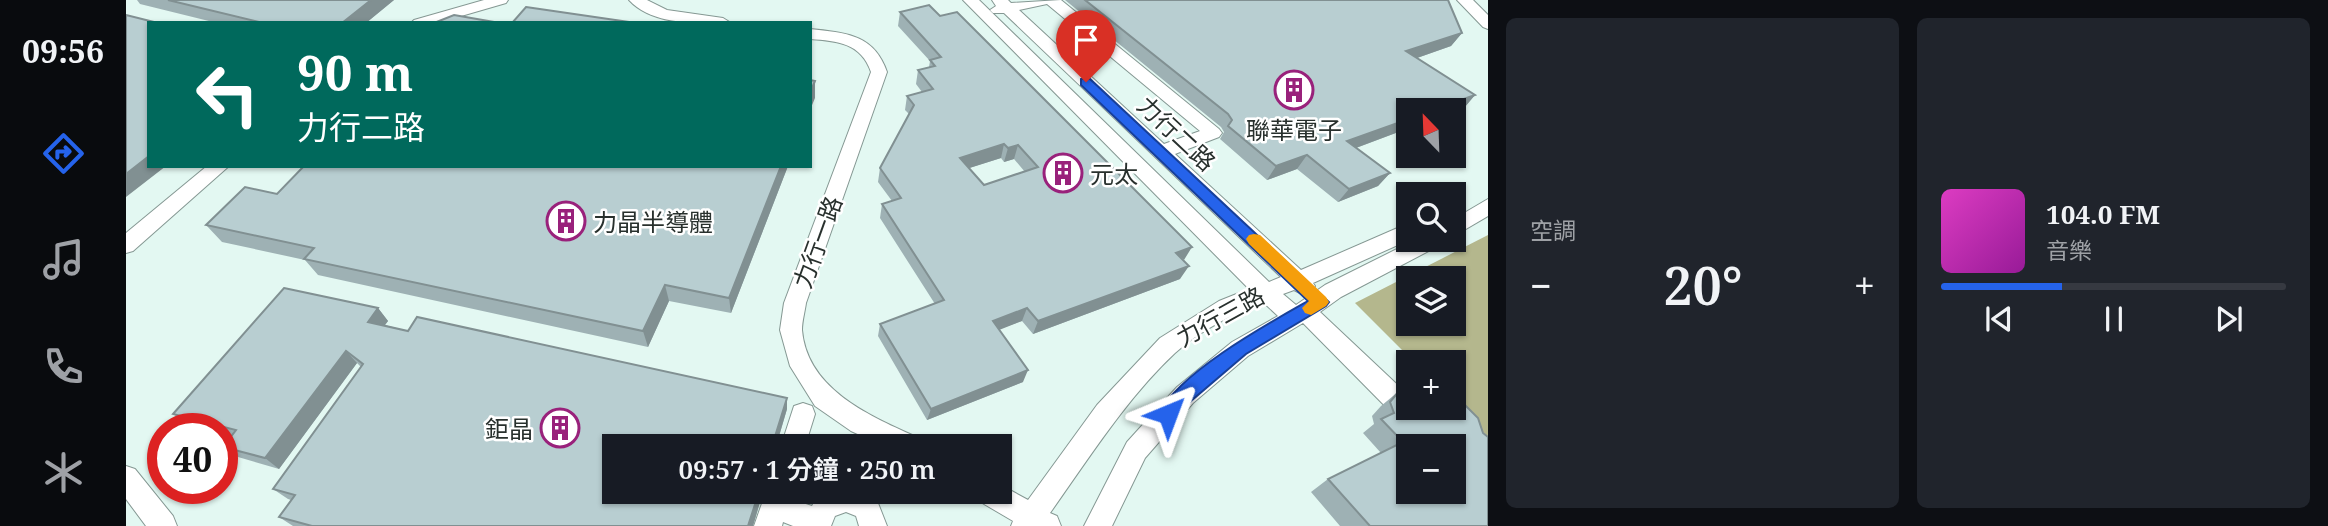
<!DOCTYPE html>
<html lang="zh-TW">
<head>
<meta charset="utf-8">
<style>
  :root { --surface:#171b24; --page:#20242c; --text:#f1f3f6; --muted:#9ea1a6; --line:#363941; --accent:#2563eb }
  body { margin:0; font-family:"Noto Serif","Noto Sans TC",serif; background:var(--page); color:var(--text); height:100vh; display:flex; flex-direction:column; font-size:26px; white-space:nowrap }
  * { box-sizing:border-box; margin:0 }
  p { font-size:23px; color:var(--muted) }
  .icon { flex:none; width:38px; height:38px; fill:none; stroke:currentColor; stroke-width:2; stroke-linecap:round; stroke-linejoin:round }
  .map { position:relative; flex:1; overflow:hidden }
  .drawer { display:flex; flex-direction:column; gap:18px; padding:18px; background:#0d0f14; width:840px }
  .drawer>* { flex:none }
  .top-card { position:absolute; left:21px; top:21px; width:665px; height:147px; border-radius:0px; box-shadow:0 2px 5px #0004; background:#00695c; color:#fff; overflow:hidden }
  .needle { width:46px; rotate:337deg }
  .buttons { position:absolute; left:1270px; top:98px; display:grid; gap:14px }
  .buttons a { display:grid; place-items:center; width:70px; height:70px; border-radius:0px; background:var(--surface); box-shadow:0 2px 5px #0004; font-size:35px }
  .speed { position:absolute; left:21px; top:413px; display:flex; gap:14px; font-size:35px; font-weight:700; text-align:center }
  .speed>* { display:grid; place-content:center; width:91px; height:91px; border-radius:50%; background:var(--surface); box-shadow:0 2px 5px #0004; line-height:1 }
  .speed .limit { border:10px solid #d22; background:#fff; color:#111 }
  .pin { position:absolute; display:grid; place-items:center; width:60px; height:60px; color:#fff; margin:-72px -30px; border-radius:50% 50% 50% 0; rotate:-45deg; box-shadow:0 0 7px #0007 }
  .pin .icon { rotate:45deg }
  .me { position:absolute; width:77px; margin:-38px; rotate:44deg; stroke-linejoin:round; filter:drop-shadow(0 0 5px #0008) }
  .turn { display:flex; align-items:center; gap:24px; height:147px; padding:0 35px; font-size:32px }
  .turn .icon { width:91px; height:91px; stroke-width:2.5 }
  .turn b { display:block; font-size:49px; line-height:60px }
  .big { font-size:52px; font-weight:600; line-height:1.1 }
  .drawer .card { flex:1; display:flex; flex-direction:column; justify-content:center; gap:10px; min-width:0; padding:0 24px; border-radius:10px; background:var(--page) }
  .song { display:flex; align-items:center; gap:21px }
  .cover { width:84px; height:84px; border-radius:10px; background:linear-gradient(135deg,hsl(310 70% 55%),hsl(300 70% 35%)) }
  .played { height:7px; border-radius:4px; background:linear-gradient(90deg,var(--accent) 35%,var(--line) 35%) }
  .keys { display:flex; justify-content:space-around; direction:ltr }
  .heat { display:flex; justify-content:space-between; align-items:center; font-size:38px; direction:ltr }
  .drawer .tiles { flex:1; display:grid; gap:18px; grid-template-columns:repeat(2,1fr) }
  .trip { position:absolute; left:476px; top:434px; width:410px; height:70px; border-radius:0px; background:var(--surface); box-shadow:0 2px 5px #0004; font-weight:600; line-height:70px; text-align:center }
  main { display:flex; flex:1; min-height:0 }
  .tab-bar { display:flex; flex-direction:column; width:126px; justify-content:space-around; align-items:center; background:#090b0e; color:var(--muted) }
  .tab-bar .icon { width:49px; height:49px }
  .tab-bar .on { color:var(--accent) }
  .tab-bar b { font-size:32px; color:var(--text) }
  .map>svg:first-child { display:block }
  .forest { fill:#b4b78d; fill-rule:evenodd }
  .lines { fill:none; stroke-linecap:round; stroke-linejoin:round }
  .minor-casing { stroke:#859893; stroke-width:2 }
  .minor { fill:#fff; fill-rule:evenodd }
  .wall { fill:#9eb1b4; fill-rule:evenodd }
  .shaded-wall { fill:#819092 }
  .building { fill:#b8ced1; stroke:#819092; stroke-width:2; fill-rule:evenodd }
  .route { fill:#2563eb; stroke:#184099; stroke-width:2 }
  .slow { fill:#f59e0b }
  .labels { text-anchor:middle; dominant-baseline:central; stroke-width:5; stroke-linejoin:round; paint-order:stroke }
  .poi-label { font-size:24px; fill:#28302d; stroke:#fff; text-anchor:start }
  .street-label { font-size:24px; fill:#28302d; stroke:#fff }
</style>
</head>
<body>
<main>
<nav class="tab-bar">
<b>09:56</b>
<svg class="icon on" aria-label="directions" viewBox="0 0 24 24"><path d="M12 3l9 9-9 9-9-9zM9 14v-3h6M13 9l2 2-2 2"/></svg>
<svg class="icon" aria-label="music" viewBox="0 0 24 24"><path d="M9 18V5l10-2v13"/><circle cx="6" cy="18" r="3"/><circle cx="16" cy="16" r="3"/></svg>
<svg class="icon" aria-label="phone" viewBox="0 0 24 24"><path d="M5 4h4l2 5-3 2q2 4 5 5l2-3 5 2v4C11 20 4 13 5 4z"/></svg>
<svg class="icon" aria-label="climate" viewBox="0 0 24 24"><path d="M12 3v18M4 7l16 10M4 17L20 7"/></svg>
</nav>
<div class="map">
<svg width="1362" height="526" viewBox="0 0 1362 526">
  <rect width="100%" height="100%" fill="#e3f8f2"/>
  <path class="forest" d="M1362,235v202l-34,-34v-41h-40l-59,-59zM1283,278h45v46h-45z"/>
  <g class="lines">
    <defs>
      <path id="minor" d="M358,0h24l-2,3 -69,20h-26l3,-3z
        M503,0h18l20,10 56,8 8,5c-33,0 -78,3 -102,-23z
        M837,0h16l290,282 12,-5 -277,-264h-11l-3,-3 6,-4 -4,-6h16l3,3 50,-3 158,129 3,4 -3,4 -44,17 126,116 108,-47v17l-96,43 2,3 -3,6 -8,3 -10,-5 -11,4 13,11 29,-20 90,-45h28l-3,5 -99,52 -21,15 84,79 3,8 -3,8 -9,3 -9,-3 -83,-84 -55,33 -55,47 -48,55 -33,68h-28l43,-84 50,-55 55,-45 46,-26 -15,-14c-30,12 -64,29 -88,51 -49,46 -86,105 -125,160l7,3 4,10h-50l2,-5 -34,-20 -4,-9h24v-8l29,16 69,-95 63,-67 59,-37 30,-12zM921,4l153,127 -36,13 -145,-134z
        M1331,0h16l15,15v14l-5,-2z
        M684,29c36,4 64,5 77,43l-81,231c-1,8 -4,18 -4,27 5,60 70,87 117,108l3,8h-38l-33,-15 -36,-25 -25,-40 -10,-36 4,-27 87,-231c-10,-29 -33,-31 -61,-33z
        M81,166h22l-96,85 -7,2v-20z
        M1362,199v17l-34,20v-17z
        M677,403l9,3 3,8 -10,32h-24l13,-40z
        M0,466l9,3 38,47 4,10h-31l-20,-27z
        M640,492h26l-2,7 22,7c9,-21 46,-18 64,-8l11,28h-28l-3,-10 -10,-4 -11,4 -4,10h-38l-10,-4 -1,4h-28z"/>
    </defs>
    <use href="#minor" class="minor-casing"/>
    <use href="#minor" class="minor"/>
  </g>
  <path class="wall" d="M11,0h257l-28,23h-149l-77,-19z
    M939,0h383l14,33 -11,13 -34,12 58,37 -11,13 -10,4v-2h-45v18l-53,20 34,25 -12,13 -40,16 -41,-33 -30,11 -47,-41 4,-7 -3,-5z
    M774,12l283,248 -3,19 -147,55 -11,-13 -23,8 24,53 -96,38 -49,-84 2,-12 55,-20 -55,-86 2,-14 10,-3 -14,-19 2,-14 29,-54 -4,-4 2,-14 15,-4 -6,-8 2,-14 11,-3 1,-6 -32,-35zM875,158l3,4 10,-3 11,13 -41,13 -15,-17z
    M662,166l-57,147 -62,-12 -21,46 -330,-72 -13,-15 -83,-18 -16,-17 71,-31z
    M252,308l10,13 -3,4 23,6 379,67v11l-34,117h-460l-14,-9 12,-17 -3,-1 -15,-10 88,-122 -4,-4 -78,106 -41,-12 -15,-10 8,-11 -9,-2v-5h-20l-13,-4 -16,-11z
    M1273,391l89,135h-148l-29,-34 17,-13 53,-26 -18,-20 11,-9 -2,-8 9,-10z"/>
  <path class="shaded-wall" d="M245,0h23l-28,23h-24z
    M1336,33l-11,13 -54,19 9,-14z
    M689,81v17l-5,12v-17z
    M1349,95l-11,13 -10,4v-2h-21z
    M1283,119v9l-72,27 10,-14z
    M878,144l-3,14 -44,14 3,-14z
    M892,145l-4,14 -10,3 4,-14z
    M1181,155l-10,14 -30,11 9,-14z
    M23,156v10h17l-40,31v-23z
    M655,166h7l-57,147 -2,-15z
    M1264,173l-12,13 -40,16 11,-13z
    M1066,247l-8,13 -8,-7z
    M1063,266l-9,13 -147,55 5,-13z
    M539,285l4,16 -21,46 -5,-16z
    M252,308l10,13 -10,13 -10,-12z
    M901,308l-5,13 -33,13 4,-13z
    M220,351l11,12 -78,106 -14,-11z
    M902,370l-5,12 -96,38 4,-11z
    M661,398v11l-11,37h-4z
    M633,492h4l-10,34h-5z"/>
  <path class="building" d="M42,0h203l-29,23h-79z
    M959,0h363l14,33 -56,18 69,44 -42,15h-24v9l-62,22 43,32 -41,16 -42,-34 -31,11 -48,-40 4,-6 -4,-6z
    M803,5l11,11 17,-4 235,235 -16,6 13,13 -151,55 -11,-13 -34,13 35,49 -97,39 -51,-85 64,-24 -62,-96 19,-6 -21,-30 34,-63 -7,-9 26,-7 -15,-19 17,-4 -5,-6 11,-3 -41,-45zM878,144l4,4 10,-3 20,22 -54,18 -24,-27z
    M400,7l110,16h-124z
    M0,15l32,8h-9v133l-23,18z
    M328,15l46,8h-66z
    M684,80l5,1 -5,12z
    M178,166h477l-52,132 -64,-13 -22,46 -339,-72 10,-11 -108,-23 39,-38 32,7z
    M158,288l94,20 -10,14 40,9 9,-14 370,81 -15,48h-158v46h145l-11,34h-436l-33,-9 16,-22 -22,-6 90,-125 -17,-13 -81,107 -42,-11 13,-17 -63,-16z
    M1273,391l10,4v13h45v-9l11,6 13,13 5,15 5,4v89h-118l-42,-47 75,-37 -22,-23 13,-6 -4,-11zM1283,446h45v46h-45z"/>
  <path class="route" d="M960,78l4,1 239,223 -3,4 -80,48 -55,47 -16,18 -7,3 -6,-3 -3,-5c19,-41 110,-91 149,-113l-227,-216v-6z"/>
  <path class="slow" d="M1128,234l6,1 66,62 3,5 -3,4 -15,9 -6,-2 -3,-5 7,-7 -60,-57 -3,-5 3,-4z"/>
  <defs>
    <symbol id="building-ring" viewBox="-11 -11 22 22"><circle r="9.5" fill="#fff" stroke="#99217b" stroke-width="1.5"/><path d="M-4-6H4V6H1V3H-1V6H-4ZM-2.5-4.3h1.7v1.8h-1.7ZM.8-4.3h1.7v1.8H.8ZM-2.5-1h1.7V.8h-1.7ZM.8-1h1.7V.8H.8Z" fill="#99217b"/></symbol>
  </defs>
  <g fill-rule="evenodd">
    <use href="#building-ring" x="1146" y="68" width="44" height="44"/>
    <use href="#building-ring" x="915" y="151" width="44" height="44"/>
    <use href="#building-ring" x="418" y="199" width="44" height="44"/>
    <use href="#building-ring" x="412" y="406" width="44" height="44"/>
  </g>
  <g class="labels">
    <g class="poi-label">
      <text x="1168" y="129" text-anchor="middle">聯華電子</text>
      <text x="964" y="173">元太</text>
      <text x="467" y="221">力晶半導體</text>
      <text x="407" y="428" text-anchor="end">鉅晶</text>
    </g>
    <g class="street-label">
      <text transform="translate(1051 133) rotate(43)">力行二路</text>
      <text transform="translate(691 242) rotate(-70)">力行一路</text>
      <text transform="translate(1094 316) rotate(-29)">力行三路</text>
    </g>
  </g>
</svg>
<div class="buttons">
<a><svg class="needle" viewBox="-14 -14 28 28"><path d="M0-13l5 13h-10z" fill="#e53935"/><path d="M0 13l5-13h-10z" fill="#9ea1a6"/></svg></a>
<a><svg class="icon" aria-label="search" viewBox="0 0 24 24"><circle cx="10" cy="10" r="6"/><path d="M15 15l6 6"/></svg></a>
<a><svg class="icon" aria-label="layers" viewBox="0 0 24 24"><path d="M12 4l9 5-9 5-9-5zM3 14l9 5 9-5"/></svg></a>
<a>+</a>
<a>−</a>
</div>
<div class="speed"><div class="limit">40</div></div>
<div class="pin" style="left:960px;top:82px;background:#d93025"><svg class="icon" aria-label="arrive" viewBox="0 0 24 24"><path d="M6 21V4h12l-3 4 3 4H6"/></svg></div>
<svg class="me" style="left:1042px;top:414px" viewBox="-20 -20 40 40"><path d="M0-17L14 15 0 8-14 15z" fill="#2563eb" stroke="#fff" stroke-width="4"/></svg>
<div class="trip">09:57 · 1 分鐘 · 250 m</div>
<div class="top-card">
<div class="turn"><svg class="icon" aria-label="left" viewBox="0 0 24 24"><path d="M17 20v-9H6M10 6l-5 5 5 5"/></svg><div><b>90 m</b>力行二路</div></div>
</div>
</div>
<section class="drawer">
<div class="tiles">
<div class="card"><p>空調</p>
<div class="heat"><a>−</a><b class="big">20°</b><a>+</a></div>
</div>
<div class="card">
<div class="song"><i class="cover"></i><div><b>104.0 FM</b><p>音樂</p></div></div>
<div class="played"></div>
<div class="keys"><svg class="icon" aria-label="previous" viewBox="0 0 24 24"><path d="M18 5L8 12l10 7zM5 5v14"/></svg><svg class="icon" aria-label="pause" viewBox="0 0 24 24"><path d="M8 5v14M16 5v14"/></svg><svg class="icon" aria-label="next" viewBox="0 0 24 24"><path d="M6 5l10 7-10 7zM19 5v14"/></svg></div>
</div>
</div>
</section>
</main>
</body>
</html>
